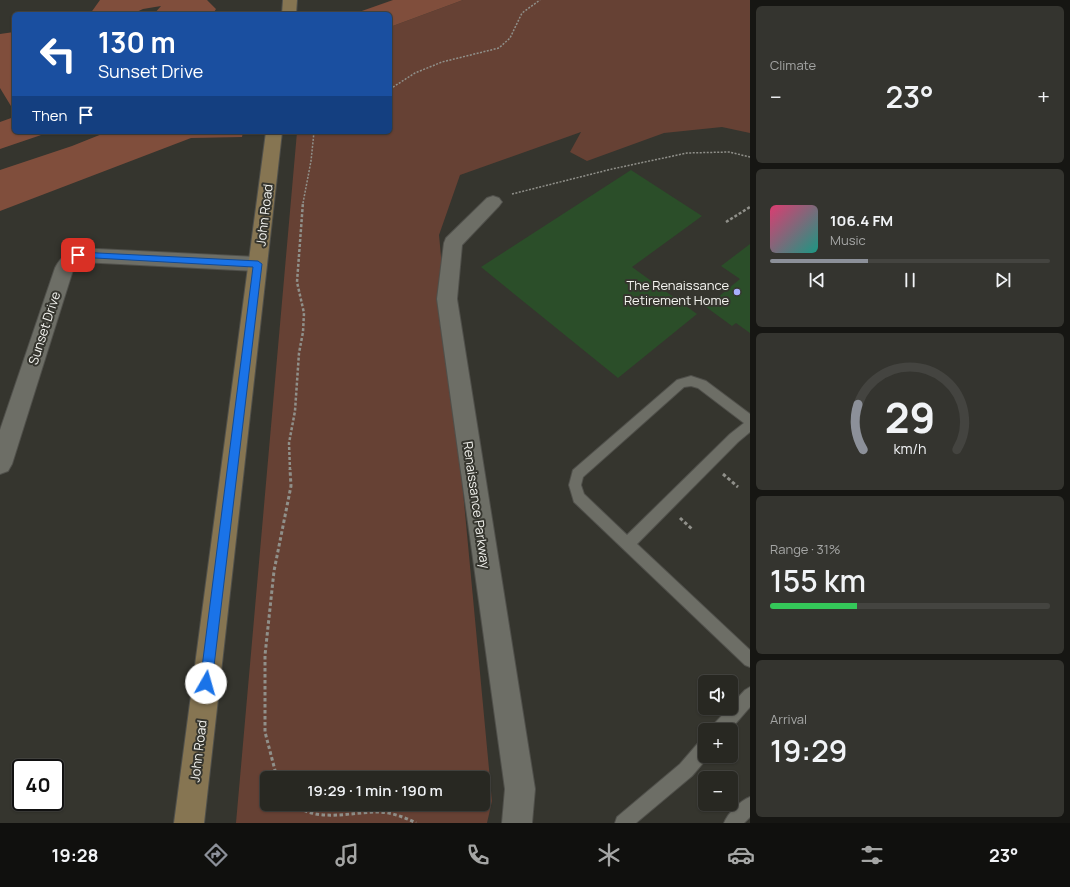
<!DOCTYPE html>
<html lang="en">
<head>
<meta charset="utf-8">
<style>
  :root { --surface:#282822; --page:#34342f; --text:#f1f3f6; --muted:#a5a6a5; --line:#444440; --accent:#8c9099 }
  body { margin:0; font-family:Manrope,sans-serif; background:var(--page); color:var(--text); height:100vh; display:flex; flex-direction:column; font-size:15px; white-space:nowrap }
  * { box-sizing:border-box; margin:0 }
  p { font-size:13px; color:var(--muted) }
  .icon { flex:none; width:22px; height:22px; fill:none; stroke:currentColor; stroke-width:2; stroke-linecap:round; stroke-linejoin:round }
  .map { position:relative; flex:1; overflow:hidden }
  .panel { display:flex; flex-direction:column; gap:6px; padding:6px; background:#161613; width:320px }
  .panel>* { flex:none }
  .guide { position:absolute; left:12px; top:12px; width:380px; height:122px; border-radius:6px; box-shadow:0 1px 3px #0004,0 0 0 1px var(--line); background:#1a4fa0; color:#fff; overflow:hidden }
  .controls { position:absolute; left:698px; top:675px; display:grid; gap:8px }
  .controls a { display:grid; place-items:center; width:40px; height:40px; border-radius:6px; background:var(--surface); box-shadow:0 1px 3px #0004,0 0 0 1px var(--line); font-size:20px }
  .speed { position:absolute; left:12px; top:759px; display:flex; gap:8px; font-size:20px; font-weight:700; text-align:center }
  .speed>* { display:grid; place-content:center; width:52px; height:52px; border-radius:50%; background:var(--surface); box-shadow:0 1px 3px #0004,0 0 0 1px var(--line); line-height:1 }
  .speed .limit { border:2px solid #111; border-radius:6px; background:#fff; color:#111 }
  .pin { position:absolute; display:grid; place-items:center; width:34px; height:34px; color:#fff; margin:-17px; border-radius:8px; box-shadow:0 2px 6px #0006 }
  .me { position:absolute; width:44px; margin:-22px; rotate:7deg; stroke-linejoin:round; filter:drop-shadow(0 0 3px #0008) }
  .turn { display:flex; align-items:center; gap:14px; height:84px; padding:0 20px; font-size:18px }
  .turn .icon { width:52px; height:52px; stroke-width:2.5 }
  .turn b { display:block; font-size:28px; line-height:34px }
  .then { display:flex; align-items:center; height:38px; padding:0 20px; background:#0003; gap:8px; font-size:15px }
  .big { font-size:30px; font-weight:600; line-height:1.1 }
  .panel .widget { flex:1; display:flex; flex-direction:column; justify-content:center; gap:6px; min-width:0; padding:0 14px; border-radius:6px; background:var(--page) }
  .panel .dial { align-items:center; gap:0 }
  .dial svg { height:104px; overflow:visible; fill:none; stroke:var(--line); stroke-width:7; stroke-linecap:round; text-anchor:middle }
  .dial text { fill:var(--text); stroke:none }
  .song { display:flex; align-items:center; gap:12px }
  .cover { width:48px; height:48px; border-radius:6px; background:linear-gradient(135deg,hsl(340 70% 55%),hsl(170 70% 35%)) }
  .played { height:4px; border-radius:2px; background:linear-gradient(90deg,var(--accent) 35%,var(--line) 35%) }
  .keys { display:flex; justify-content:space-around; direction:ltr }
  .heat { display:flex; justify-content:space-between; align-items:center; font-size:22px; direction:ltr }
  .charge { height:6px; border-radius:3px; background:linear-gradient(90deg,#34c759 31%,var(--line) 0) }
  .trip { position:absolute; left:260px; top:771px; width:230px; height:40px; border-radius:6px; background:var(--surface); box-shadow:0 1px 3px #0004,0 0 0 1px var(--line); font-weight:600; line-height:40px; text-align:center }
  .dock { display:flex; height:64px; justify-content:space-around; align-items:center; background:#10100e; color:var(--muted) }
  .dock .icon { width:28px; height:28px }
  .dock .on { color:var(--accent) }
  .dock b { font-size:18px; color:var(--text) }
  main { display:flex; flex:1; min-height:0 }
  .map>svg:first-child { display:block }
  .green { fill:#664134; fill-rule:evenodd }
  .forest { fill:#804e3c }
  .building { fill:#2b4e29 }
  .lines { fill:none; stroke-linecap:round; stroke-linejoin:round }
  .lane-casing { stroke:#50504b; stroke-width:2 }
  .street-casing { stroke:#50504b; stroke-width:2 }
  .secondary-casing { stroke:#50504b; stroke-width:2 }
  .path-far2 { stroke:#90908a; stroke-width:1.5; stroke-dasharray:2 1.5; stroke-linecap:butt }
  .path-far1 { stroke:#90908a; stroke-width:2.5; stroke-dasharray:3 2; stroke-linecap:butt }
  .path { stroke:#90908a; stroke-width:3; stroke-dasharray:3.5 2.5; stroke-linecap:butt }
  .lane { fill:#6d6e66; fill-rule:evenodd }
  .street { fill:#6d6e66; fill-rule:evenodd }
  .secondary { fill:#867552; fill-rule:evenodd }
  .route { fill:#1a73e8; stroke:#114b97 }
  .poi-dot { fill:#a8b0fc; stroke:#35352e; stroke-width:1.5 }
  .labels { text-anchor:middle; dominant-baseline:central; stroke-width:4; stroke-linejoin:round; paint-order:stroke }
  .street-label { font-size:13px; fill:#f5f5f1; stroke:#35352e }
  .poi-label { font-size:13px; fill:#f5f5f1; stroke:#35352e; text-anchor:end }
</style>
</head>
<body>
<main>
<div class="map">
<svg width="750" height="823" viewBox="0 0 750 823">
  <rect width="100%" height="100%" fill="#35352e"/>
  <path class="green" d="M463,0h287v133l-28,-6 -58,6 -77,28 -17,-9 11,-20 -121,43 -21,60 53,566 -5,22h-251l61,-691h93v-105zM267,778h216v26h-216z"/>
  <path class="forest" d="M100,0h107l9,9 -3,5h-59l7,-8 -18,3 -11,5h-42z
    M393,0h70l-73,27v-13h-31v-2z
    M14,32v79l-14,-23v-54z
    M14,117v15h36l-50,17v-27z
    M107,132h136l-1,5 -51,1 -191,73v-41l72,-24z"/>
  <path class="building" d="M631,170l71,46 -70,51 65,47 -79,64 -137,-111z
    M750,244v89l-14,-10 -4,3 -26,-19 34,-28 -19,-13z"/>
  <g class="lines">
    <defs>
      <path id="lane" d="M691,376l15,5 44,33v18l-12,10 -101,102 113,106v17l-5,-2 -171,-163 -5,-17 4,-15 104,-90zM691,386l7,2 46,35 -14,11 -103,101 -43,-41 -3,-9 2,-8 101,-90z
        M750,687v20l-20,23h-18l2,-6 15,-16h2v-3l14,-15z
        M705,740v16h4l-17,20 -56,47h-21l2,-6 63,-53 19,-22z
        M750,797v20l-6,6h-20c4,-10 16,-22 26,-26z"/>
      <path id="street" d="M493,196l6,2 3,4 -3,4 -37,39 -5,54 78,490 -3,34h-30l3,-34 -68,-490 7,-56 2,-5 41,-40z
        M78,248l180,9 7,2 2,5 -2,5 -7,2 -177,-9 -8,8 -61,194 -4,7 -8,3v-44l55,-162c5,-10 12,-16 23,-20z"/>
      <path id="secondary" d="M283,0h14l-1,14h-14z
        M266,132h16l-78,691h-30z"/>
    </defs>
    <use href="#lane" class="lane-casing"/>
    <use href="#street" class="street-casing"/>
    <use href="#secondary" class="secondary-casing"/>
    <path class="path-far2" d="M390,89l25,-16 27,-11 57,-14 11,-10 12,-25 18,-13
      M512,194l100,-25 75,-16 42,-1 21,5
      M303,203l8,-42 3,-29"/>
    <path class="path-far1" d="M726,222l24,-15
      M290,470l-1,-27 6,-32 4,-58 4,-21 1,-19 -7,-31 6,-80"/>
    <path class="path" d="M723,474l15,13
      M680,518l13,12
      M277,778l-12,-46v-77l9,-84 17,-85 -1,-17
      M294,804c22,19 57,8 83,8 14,0 27,5 39,11"/>
    <use href="#lane" class="lane"/>
    <use href="#street" class="street"/>
    <use href="#secondary" class="secondary"/>
  </g>
  <path class="route" d="M78,252l180,9 4,3 -50,419 -2,4 -4,2 -4,-2 -2,-4 53,-416 -175,-10 -4,-2z"/>
  <circle class="poi-dot" cx="737" cy="292" r="4"/>
  <g class="labels">
    <g class="street-label">
      <text transform="translate(264 215) rotate(-83)">John Road</text>
      <text transform="translate(44 328) rotate(-72)">Sunset Drive</text>
      <text transform="translate(477 505) rotate(82)">Renaissance Parkway</text>
      <text transform="translate(198 751) rotate(-83)">John Road</text>
    </g>
    <g class="poi-label">
      <text x="729" y="285">The Renaissance<tspan x="729" dy="15">Retirement Home</tspan></text>
    </g>
  </g>
</svg>
<div class="controls">
<a><svg class="icon" aria-label="sound" viewBox="0 0 24 24"><path d="M4 9h4l5-4v14l-5-4H4zM17 9q2 3 0 6"/></svg></a>
<a>+</a>
<a>−</a>
</div>
<div class="speed"><div class="limit">40</div></div>
<div class="pin" style="left:78px;top:255px;background:#d93025"><svg class="icon" aria-label="arrive" viewBox="0 0 24 24"><path d="M6 21V4h12l-3 4 3 4H6"/></svg></div>
<svg class="me" style="left:206px;top:683px" viewBox="-20 -20 40 40"><circle r="19" fill="#fff"/><path d="M0-13L10 11 0 6-10 11z" fill="#1a73e8"/></svg>
<div class="trip">19:29 · 1 min · 190 m</div>
<div class="guide">
<div class="turn"><svg class="icon" aria-label="left" viewBox="0 0 24 24"><path d="M17 20v-9H6M10 6l-5 5 5 5"/></svg><div><b>130 m</b>Sunset Drive</div></div>
<div class="then">Then<svg class="icon" aria-label="arrive" viewBox="0 0 24 24"><path d="M6 21V4h12l-3 4 3 4H6"/></svg></div>
</div>
</div>
<section class="panel">
<div class="widget"><p>Climate</p>
<div class="heat"><a>−</a><b class="big">23°</b><a>+</a></div>
</div>
<div class="widget">
<div class="song"><i class="cover"></i><div><b>106.4 FM</b><p>Music</p></div></div>
<div class="played"></div>
<div class="keys"><svg class="icon" aria-label="previous" viewBox="0 0 24 24"><path d="M18 5L8 12l10 7zM5 5v14"/></svg><svg class="icon" aria-label="pause" viewBox="0 0 24 24"><path d="M8 5v14M16 5v14"/></svg><svg class="icon" aria-label="next" viewBox="0 0 24 24"><path d="M6 5l10 7-10 7zM19 5v14"/></svg></div>
</div>
<div class="widget dial"><svg viewBox="0 0 100 80">
<path d="M14 69A42 42 0 1 1 86 69"/>
<path d="M14 69A42 42 0 0 1 10 34" stroke="#8c9099"/>
<text x="50" y="56" font-size="32" font-weight="700">29</text>
<text x="50" y="72" font-size="11">km/h</text>
</svg></div>
<div class="widget"><p>Range · 31%</p><b class="big">155 km</b><div class="charge"></div></div>
<div class="widget"><p>Arrival</p><b class="big">19:29</b></div>
</section>
</main>
<nav class="dock">
<b>19:28</b>
<svg class="icon on" aria-label="directions" viewBox="0 0 24 24"><path d="M12 3l9 9-9 9-9-9zM9 14v-3h6M13 9l2 2-2 2"/></svg>
<svg class="icon" aria-label="music" viewBox="0 0 24 24"><path d="M9 18V5l10-2v13"/><circle cx="6" cy="18" r="3"/><circle cx="16" cy="16" r="3"/></svg>
<svg class="icon" aria-label="phone" viewBox="0 0 24 24"><path d="M5 4h4l2 5-3 2q2 4 5 5l2-3 5 2v4C11 20 4 13 5 4z"/></svg>
<svg class="icon" aria-label="climate" viewBox="0 0 24 24"><path d="M12 3v18M4 7l16 10M4 17L20 7"/></svg>
<svg class="icon" aria-label="car" viewBox="0 0 24 24"><path d="M5 17H2v-5l4-1 3-4h7l3 4 3 1v5h-3M9 17h6M6 11h13"/><circle cx="7" cy="17" r="2"/><circle cx="17" cy="17" r="2"/></svg>
<svg class="icon" aria-label="filters" viewBox="0 0 24 24"><path d="M4 7h16M4 17h16"/><circle cx="9" cy="7" r="2"/><circle cx="15" cy="17" r="2"/></svg>
<b>23°</b>
</nav>
</body>
</html>
